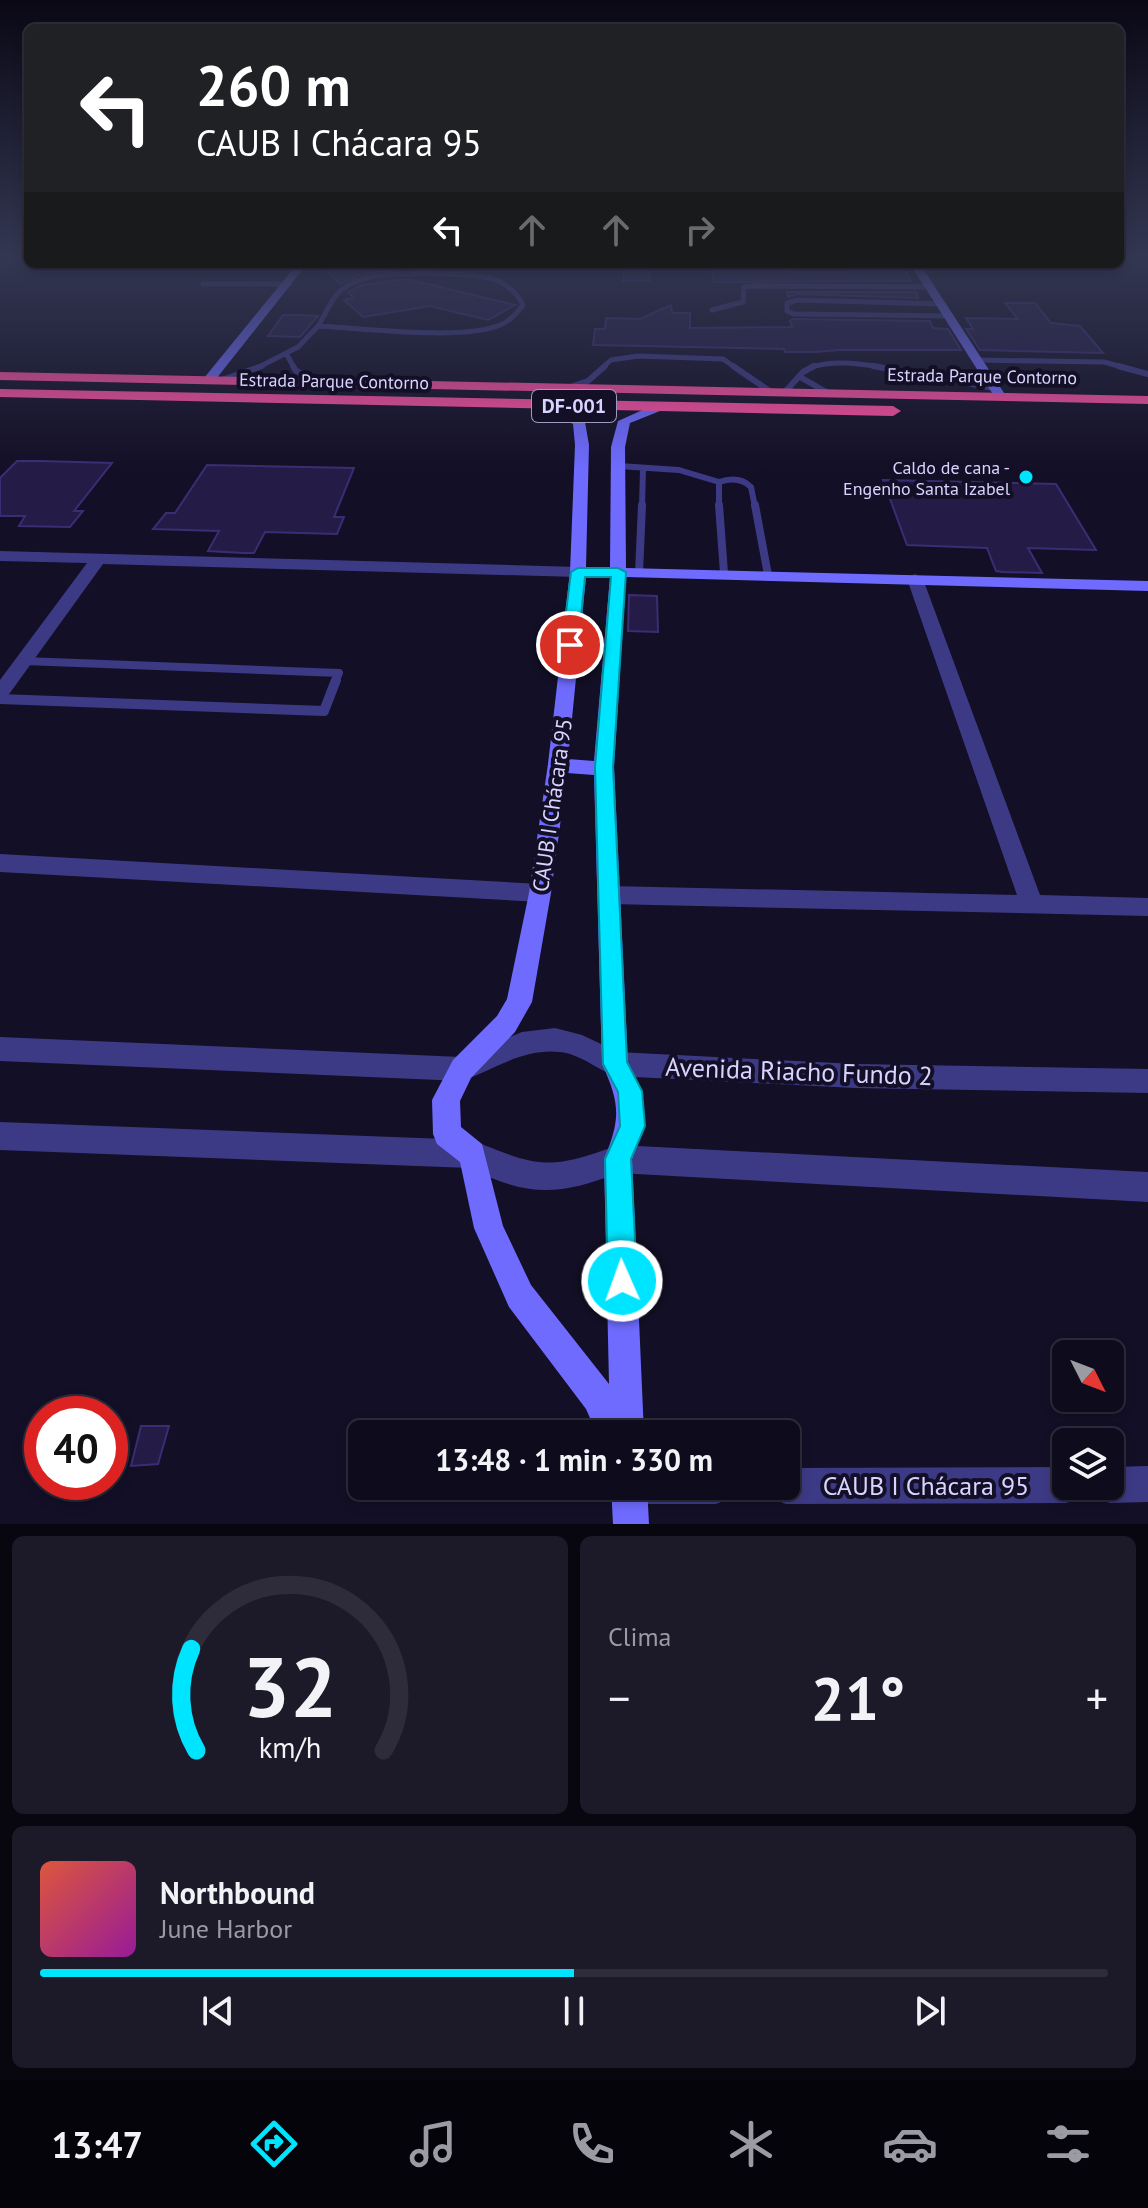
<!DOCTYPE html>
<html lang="pt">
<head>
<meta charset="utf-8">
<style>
  :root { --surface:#0e0b1c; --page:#1c1929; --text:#f1f3f6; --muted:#9b9ba3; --line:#2e2b3b; --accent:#00e5ff }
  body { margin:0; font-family:"PT Sans",sans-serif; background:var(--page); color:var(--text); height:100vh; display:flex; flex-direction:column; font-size:30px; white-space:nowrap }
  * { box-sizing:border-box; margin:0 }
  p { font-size:26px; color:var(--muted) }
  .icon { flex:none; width:44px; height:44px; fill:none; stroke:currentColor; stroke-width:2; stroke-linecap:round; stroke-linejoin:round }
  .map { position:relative; height:1524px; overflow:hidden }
  .drawer { display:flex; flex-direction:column; gap:12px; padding:12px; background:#08060f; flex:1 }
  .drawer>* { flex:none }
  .banner { position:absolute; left:24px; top:24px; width:1100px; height:244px; border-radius:12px; box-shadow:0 4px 12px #0003,0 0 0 2px var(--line); background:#202124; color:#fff; overflow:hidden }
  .needle { width:52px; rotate:132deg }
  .controls { position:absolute; left:1052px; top:1340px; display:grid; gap:16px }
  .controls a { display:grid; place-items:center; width:72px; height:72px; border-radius:12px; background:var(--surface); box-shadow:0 4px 12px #0003,0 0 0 2px var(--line); font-size:40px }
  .speed { position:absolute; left:24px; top:1396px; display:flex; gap:16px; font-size:40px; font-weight:700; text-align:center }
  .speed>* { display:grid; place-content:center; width:104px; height:104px; border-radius:50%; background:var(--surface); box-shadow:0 4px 12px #0003,0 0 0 2px var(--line); line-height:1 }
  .speed .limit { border:12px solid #d22; background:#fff; color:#111 }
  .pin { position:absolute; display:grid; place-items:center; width:68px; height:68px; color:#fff; margin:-34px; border:4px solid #fff; border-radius:50%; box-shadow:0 2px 8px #0007 }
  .me { position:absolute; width:88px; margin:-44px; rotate:358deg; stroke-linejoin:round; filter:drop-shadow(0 0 6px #0008) }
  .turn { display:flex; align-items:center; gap:28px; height:168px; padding:0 40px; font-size:36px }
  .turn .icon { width:104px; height:104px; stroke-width:2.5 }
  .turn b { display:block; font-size:56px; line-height:68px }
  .lanes { display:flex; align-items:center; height:76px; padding:0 40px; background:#0003; justify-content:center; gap:40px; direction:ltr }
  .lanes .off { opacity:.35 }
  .big { font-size:60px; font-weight:700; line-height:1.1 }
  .drawer .card { flex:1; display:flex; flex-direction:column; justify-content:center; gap:12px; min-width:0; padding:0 28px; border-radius:12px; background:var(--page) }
  .drawer .dial { align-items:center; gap:0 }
  .dial svg { height:208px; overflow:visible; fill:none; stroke:var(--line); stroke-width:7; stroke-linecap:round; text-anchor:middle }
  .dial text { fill:var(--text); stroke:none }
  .song { display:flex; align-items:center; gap:24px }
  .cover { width:96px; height:96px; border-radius:12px; background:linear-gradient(135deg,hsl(10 70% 55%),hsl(300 70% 35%)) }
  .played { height:8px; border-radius:4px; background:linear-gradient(90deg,var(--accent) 50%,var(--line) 50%) }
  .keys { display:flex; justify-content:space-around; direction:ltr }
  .heat { display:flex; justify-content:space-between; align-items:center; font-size:44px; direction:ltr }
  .drawer .tiles { flex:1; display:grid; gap:12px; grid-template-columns:1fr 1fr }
  .card:last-child { grid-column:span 2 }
  .trip { position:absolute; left:348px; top:1420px; width:452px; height:80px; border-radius:12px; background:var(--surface); box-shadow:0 4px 12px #0003,0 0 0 2px var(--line); font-weight:700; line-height:80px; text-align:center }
  .menu { display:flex; height:128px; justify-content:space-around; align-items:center; background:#06040b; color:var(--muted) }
  .menu .icon { width:56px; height:56px }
  .menu .active { color:var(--accent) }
  .menu b { font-size:36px; color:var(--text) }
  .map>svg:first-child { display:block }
  .building { fill:#241b47; stroke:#3b2d73; stroke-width:2 }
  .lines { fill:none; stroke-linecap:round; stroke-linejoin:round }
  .lane-far3 { stroke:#3d3a85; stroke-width:5 }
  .lane-far2 { stroke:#3d3a85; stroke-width:6 }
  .lane-far1 { stroke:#3d3a85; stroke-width:8 }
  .lane { stroke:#3d3a85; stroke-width:10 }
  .street { fill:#3d3a85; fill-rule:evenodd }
  .secondary { fill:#6f6bff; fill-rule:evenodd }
  .highway { fill:#ff4fa3; fill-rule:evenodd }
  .route { fill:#00e5ff; stroke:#0095a6; stroke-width:2 }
  .poi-dot { fill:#00e5ff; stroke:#130f26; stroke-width:3 }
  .labels { text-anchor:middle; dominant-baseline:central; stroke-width:8; stroke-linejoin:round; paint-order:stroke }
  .far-street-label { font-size:18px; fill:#d9d4ff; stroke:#130f26 }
  .far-poi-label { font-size:18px; fill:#d9d4ff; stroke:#130f26; text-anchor:end }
  .shield { fill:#130f26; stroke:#9e99be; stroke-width:2 }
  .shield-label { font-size:20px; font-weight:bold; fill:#d9d4ff }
  .street-label { font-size:22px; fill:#d9d4ff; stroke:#130f26 }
  .near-street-label { font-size:26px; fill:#d9d4ff; stroke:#130f26 }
</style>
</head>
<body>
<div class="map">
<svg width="1148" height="1524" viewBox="0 0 1148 1524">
  <rect width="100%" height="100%" fill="#130f26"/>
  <path class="building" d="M355,264h34l19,1v3l-49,7 -19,9 -17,-17h30z
    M624,264h25l1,17h-27z
    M711,264h74l3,8 60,1 -5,-8 59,1 9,15 -197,1z
    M406,279l109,26 -27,15 -58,-14 -67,11 -19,-17 10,-2 -6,-6 14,-7z
    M787,292h129l2,6 -120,-4 -10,3z
    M1005,303h30l16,20 29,3 23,27 -123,-3 -14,-21h7l-7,-11 52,1z
    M671,305l1,8h18v15l102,-1 -2,-6 3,-2 137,2 3,7 15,1 13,21h-122l-23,2h-31l-1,-3 -191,-4 2,-16h10l1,-11 34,1z
    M283,315h16l19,1 -18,21 -32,-1z
    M17,461h24l71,2 -38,48h9l-13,16 -51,-1 6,-10h-25v-38z
    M207,465l147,3 -20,49h10l-7,17 -72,-2 -11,21h-11l-35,-2 11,-20 -66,-2 13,-16h9z
    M883,480l173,4 40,66 -68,-2 14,25 -40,-1 -6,-1 -9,-23 -80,-3z
    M629,595l28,1 1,36 -30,-1z
    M141,1426h28l-11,38 -27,2z"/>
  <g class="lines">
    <path class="lane-far3" d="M444,274c31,1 64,0 79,31 -7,9 -13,16 -23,20 -37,16 -138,3 -182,1 7,-11 12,-24 20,-33 24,-24 75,-19 106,-19z
      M203,284h83
      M943,304l-145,-4 -11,3v8l7,3 157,2
      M712,310l31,-8 1,-15 5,-1 182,1
      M286,353l8,15
      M976,360l128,2 22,6
      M257,368l41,-21 20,-21
      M602,368l9,-8 27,-4 85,3 13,9
      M809,368c24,-9 53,-4 78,0"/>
    <path class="lane-far2" d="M293,366l3,5 30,12
      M733,366l38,26
      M873,366l121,22
      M1118,366l30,8
      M800,377l28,16
      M219,381l43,-15
      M567,388l21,-7 17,-15
      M784,393l19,-21 11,-6
      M619,466l60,4 40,12
      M642,507l1,-39
      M719,507v-25c12,-4 23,-4 32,5l4,20"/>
    <path class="lane-far1" d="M719,505l5,68
      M755,505l13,70
      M639,573l3,-68
      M24,661l315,12 -4,9"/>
    <path class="lane" d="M0,699l324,12 12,-31"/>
    <path class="street" d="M0,551l578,16 8,5 -8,5 -475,-13 -96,133 -7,2v-19l87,-117 -87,-2z
      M915,574l8,5 117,316 108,3v18l-538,-12 -8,-3 -3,-6 3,-6 8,-3 407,9 -110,-316z
      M0,854l540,30 8,3 3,6 -3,6 -8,3 -540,-30z
      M555,1028l27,7 36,17 237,12 293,5v24l-293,-5 -240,-12c-16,-6 -29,-17 -45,-22 -40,-10 -73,14 -108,27l-462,-20v-24l461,20 61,-25z
      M0,1122l472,18c66,27 77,31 146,5l530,27v30l-530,-29c-59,23 -91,24 -148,-5l-470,-18z
      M1148,1466v36l-38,1 -13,-5 -4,-12h17v-19z
      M1066,1467v19h17l-4,12 -13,5 -280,1 -13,-5 -5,-13h18v-18z
      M611,1486h123l-5,13 -13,5h-87l-13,-5z"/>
    <path class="secondary" d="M0,256h7l-7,4z
      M297,264h10l-95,120h-8v-6z
      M910,264h10l86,132 -2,3h-8z
      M550,402l35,20 4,23 -3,122h24l1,-120 7,-26 38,-17 4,1v6l-30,12 -5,24 1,121 522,13v10l-522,-14 -12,190 14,296c18,35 19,60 4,96l12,275h-47l-11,-25 -77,-102 -35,-79 -14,-66 -23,-18 -4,-10 -1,-34 21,-40 44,-44 10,-17 22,-106 19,-129 22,-192 5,-127 -2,-21 -27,-15 -2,-3zM586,577h24l-16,184 -26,-2zM567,773l27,2 8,289c18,39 19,55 2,95l5,225 -78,-99 -28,-59 -21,-82 -21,-17 -1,-26 11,-23 44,-46 17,-30 19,-109z
      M611,1486h36l2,38h-36z"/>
    <path class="highway" d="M0,372l1148,24v8l-1148,-24z
      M0,389l893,17 8,5 -8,5 -893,-19z"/>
  </g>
  <linearGradient id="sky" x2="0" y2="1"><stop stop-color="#0a0815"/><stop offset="0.55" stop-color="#333752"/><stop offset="1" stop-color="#333752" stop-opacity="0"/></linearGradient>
  <rect width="1148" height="469" fill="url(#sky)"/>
  <path class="route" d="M578,568h40l8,4 -13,195 14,295 15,29 3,35 -14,33 6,122 -5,10 -10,5 -10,-5 -4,-10 -3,-122 15,-33 -2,-34 -15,-28 -8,-297 16,-190h-26l-7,68 -8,5 -6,-2 -2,-3 9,-73z"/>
  <circle class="poi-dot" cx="1026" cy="477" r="8"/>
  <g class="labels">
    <g class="far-street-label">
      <text transform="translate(982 376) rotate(1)">Estrada Parque Contorno</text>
      <text transform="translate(334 381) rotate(1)">Estrada Parque Contorno</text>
    </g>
    <g class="far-poi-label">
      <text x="1010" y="467">Caldo de cana -<tspan x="1010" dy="21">Engenho Santa Izabel</tspan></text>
    </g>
    <rect class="shield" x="532" y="390" width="84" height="32" rx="6"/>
    <g class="shield-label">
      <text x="574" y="406">DF-001</text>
    </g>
    <g class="street-label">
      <text transform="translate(552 805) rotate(-82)">CAUB I Chácara 95</text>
    </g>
    <g class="near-street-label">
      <text transform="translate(799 1071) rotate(2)">Avenida Riacho Fundo 2</text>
      <text x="926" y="1485">CAUB I Chácara 95</text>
    </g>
  </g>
</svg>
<div class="controls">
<a><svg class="needle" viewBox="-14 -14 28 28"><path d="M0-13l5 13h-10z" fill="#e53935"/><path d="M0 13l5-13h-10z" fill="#9b9ba3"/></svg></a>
<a><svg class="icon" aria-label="layers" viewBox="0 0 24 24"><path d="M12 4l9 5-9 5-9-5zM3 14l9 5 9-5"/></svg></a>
</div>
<div class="speed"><div class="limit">40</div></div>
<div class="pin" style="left:570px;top:645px;background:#d93025"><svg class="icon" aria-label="arrive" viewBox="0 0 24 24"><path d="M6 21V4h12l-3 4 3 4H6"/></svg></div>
<svg class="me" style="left:622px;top:1281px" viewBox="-20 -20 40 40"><circle r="17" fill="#00e5ff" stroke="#fff" stroke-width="3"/><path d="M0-11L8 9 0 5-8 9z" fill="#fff"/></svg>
<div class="trip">13:48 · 1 min · 330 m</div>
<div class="banner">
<div class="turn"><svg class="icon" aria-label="left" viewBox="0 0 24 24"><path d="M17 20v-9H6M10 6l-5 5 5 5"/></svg><div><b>260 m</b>CAUB I Chácara 95</div></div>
<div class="lanes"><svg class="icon" aria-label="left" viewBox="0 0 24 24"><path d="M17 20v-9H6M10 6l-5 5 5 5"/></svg><svg class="icon off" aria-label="ahead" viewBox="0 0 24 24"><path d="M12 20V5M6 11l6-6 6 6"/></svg><svg class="icon off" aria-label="ahead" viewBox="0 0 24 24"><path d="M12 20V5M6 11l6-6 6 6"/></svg><svg class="icon off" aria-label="right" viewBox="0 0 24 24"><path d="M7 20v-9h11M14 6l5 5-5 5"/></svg></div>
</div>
</div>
<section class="drawer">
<div class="tiles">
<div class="card dial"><svg viewBox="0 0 100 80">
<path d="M14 69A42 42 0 1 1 86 69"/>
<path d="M14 69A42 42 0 0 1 12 30" stroke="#00e5ff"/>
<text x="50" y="56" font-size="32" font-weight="700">32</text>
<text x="50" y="72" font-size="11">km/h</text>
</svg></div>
<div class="card"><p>Clima</p>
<div class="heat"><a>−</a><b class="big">21°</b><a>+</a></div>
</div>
<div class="card">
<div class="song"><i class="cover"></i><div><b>Northbound</b><p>June Harbor</p></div></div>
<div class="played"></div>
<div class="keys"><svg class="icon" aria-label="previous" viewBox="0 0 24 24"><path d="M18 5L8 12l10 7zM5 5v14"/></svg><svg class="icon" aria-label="pause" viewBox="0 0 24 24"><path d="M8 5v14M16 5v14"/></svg><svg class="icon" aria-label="next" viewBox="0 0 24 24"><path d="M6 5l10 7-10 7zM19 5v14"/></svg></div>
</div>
</div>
</section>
<nav class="menu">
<b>13:47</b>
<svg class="icon active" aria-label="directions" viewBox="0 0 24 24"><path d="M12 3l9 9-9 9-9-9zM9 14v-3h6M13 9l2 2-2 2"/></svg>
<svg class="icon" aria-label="music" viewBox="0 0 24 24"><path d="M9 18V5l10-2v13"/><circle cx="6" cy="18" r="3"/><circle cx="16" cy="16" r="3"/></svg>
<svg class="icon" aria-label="phone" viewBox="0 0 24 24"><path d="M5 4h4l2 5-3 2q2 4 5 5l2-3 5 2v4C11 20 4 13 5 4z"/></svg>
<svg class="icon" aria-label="climate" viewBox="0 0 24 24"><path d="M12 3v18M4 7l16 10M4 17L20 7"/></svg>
<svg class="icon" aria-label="car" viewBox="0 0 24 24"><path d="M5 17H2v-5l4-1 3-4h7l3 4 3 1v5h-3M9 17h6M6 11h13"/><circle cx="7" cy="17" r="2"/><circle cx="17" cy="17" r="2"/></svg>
<svg class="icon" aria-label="filters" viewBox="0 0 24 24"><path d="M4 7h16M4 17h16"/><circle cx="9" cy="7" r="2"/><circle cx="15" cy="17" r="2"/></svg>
</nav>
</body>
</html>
